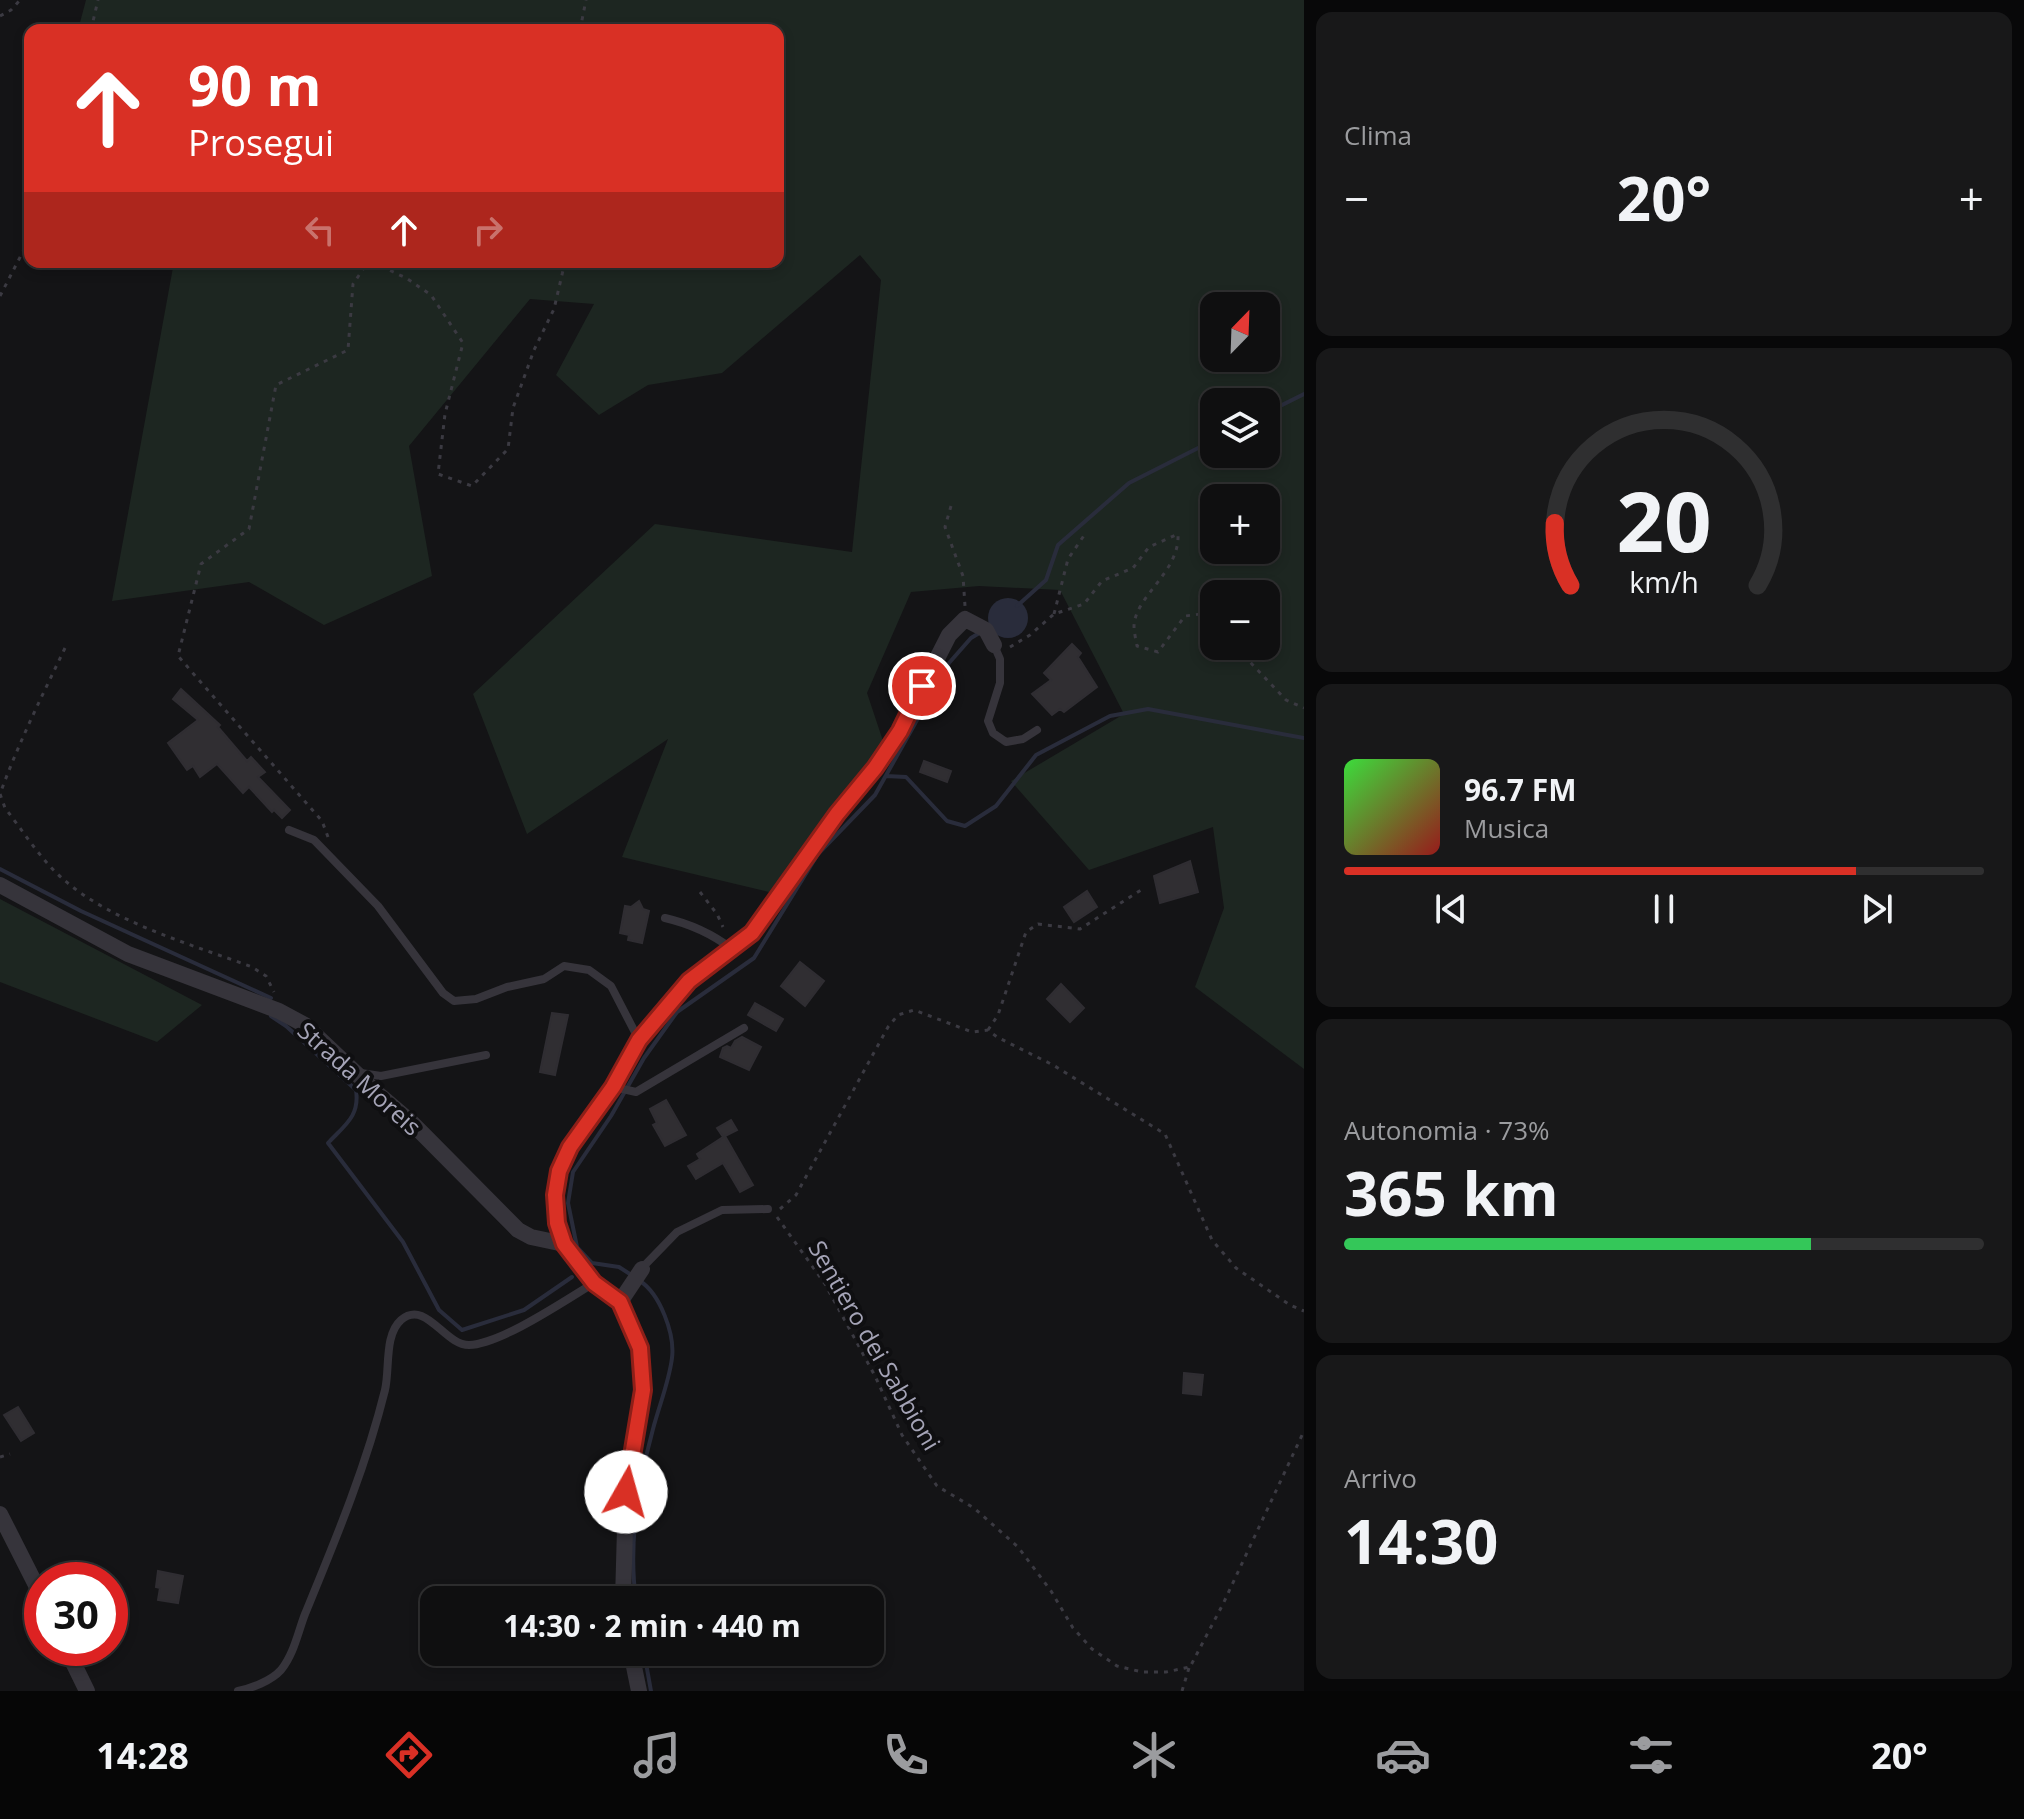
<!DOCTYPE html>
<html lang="it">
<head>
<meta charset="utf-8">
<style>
  :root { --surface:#0f0f10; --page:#181819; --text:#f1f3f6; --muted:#9b9c9f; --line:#2f2f30; --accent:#d93025 }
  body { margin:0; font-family:"Open Sans",sans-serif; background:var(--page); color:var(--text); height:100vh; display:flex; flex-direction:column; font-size:30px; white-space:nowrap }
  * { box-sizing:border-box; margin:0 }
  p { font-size:26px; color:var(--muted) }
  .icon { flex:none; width:44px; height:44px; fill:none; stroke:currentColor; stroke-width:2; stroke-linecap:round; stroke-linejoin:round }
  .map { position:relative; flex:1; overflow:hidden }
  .panel { display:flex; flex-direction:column; gap:12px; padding:12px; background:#080809; width:720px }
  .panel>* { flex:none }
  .top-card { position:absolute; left:24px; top:24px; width:760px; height:244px; border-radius:16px; box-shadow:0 4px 12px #0003,0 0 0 2px var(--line); background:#d93025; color:#fff; overflow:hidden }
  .needle { width:52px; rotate:23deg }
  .controls { position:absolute; left:1200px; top:292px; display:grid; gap:16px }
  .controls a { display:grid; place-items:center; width:80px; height:80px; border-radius:16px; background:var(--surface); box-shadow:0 4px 12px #0003,0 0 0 2px var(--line); font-size:40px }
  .speed { position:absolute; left:24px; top:1562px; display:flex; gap:16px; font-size:40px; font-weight:700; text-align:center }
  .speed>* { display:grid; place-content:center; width:104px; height:104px; border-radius:50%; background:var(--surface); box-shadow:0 4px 12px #0003,0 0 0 2px var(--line); line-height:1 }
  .speed .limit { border:12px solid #d22; background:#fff; color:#111 }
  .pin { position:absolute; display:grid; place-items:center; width:68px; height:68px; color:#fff; margin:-34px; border:4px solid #fff; border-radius:50%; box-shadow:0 2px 8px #0007 }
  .me { position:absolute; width:88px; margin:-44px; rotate:7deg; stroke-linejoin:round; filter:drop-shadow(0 0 6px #0008) }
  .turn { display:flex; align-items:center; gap:28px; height:168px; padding:0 32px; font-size:36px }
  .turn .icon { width:104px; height:104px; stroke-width:2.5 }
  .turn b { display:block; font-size:56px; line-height:68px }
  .lanes { display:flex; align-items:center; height:76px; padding:0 32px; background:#0003; justify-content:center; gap:40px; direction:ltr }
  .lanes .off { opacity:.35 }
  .big { font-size:60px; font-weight:700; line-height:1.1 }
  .panel .widget { flex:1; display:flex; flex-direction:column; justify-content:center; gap:12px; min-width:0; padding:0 28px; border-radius:16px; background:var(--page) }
  .panel .dial { align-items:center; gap:0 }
  .dial svg { height:208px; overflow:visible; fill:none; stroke:var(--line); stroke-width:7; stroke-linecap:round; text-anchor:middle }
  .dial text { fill:var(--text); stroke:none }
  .song { display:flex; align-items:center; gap:24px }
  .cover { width:96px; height:96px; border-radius:12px; background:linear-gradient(135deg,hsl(120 70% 55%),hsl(0 70% 35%)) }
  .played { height:8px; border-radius:4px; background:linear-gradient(90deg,var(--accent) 80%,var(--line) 80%) }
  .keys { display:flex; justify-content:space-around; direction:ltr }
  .heat { display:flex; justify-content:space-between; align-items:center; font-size:44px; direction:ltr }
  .charge { height:12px; border-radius:6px; background:linear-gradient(90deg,#34c759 73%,var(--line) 0) }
  .trip { position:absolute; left:420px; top:1586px; width:464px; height:80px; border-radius:16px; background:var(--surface); box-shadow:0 4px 12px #0003,0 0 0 2px var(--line); font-weight:700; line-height:80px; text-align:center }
  .tab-bar { display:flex; height:128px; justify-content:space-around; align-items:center; background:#060606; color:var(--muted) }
  .tab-bar .icon { width:56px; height:56px }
  .tab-bar .on { color:var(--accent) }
  .tab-bar b { font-size:36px; color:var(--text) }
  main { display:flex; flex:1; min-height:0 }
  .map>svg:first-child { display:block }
  .green { fill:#1d2621; fill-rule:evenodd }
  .water { fill:#292c3b }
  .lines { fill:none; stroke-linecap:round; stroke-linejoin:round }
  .stream { stroke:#292c3b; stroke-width:4 }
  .building { fill:#302e32; stroke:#2f2d32; stroke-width:2 }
  .path { stroke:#3b3a42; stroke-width:3; stroke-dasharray:4 6; stroke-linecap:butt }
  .lane { stroke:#36343b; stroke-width:8 }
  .street { stroke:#36343b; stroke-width:16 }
  .route-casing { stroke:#8d1f18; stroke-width:20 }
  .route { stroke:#d93025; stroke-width:14 }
  .labels { text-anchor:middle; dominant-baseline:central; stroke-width:8; stroke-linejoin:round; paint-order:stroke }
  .street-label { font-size:24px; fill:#a5a4b7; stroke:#0f0f11 }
</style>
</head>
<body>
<main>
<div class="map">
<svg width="1304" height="1691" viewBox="0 0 1304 1691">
  <rect width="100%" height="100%" fill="#141416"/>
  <path class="green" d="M86,0h1218v1069l-109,-82 29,-79 -11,-81 -124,43 -78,-89 113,-67 -64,-124 -81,-4 -68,6 -44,101 17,51 -115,148 -147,-35 46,-118 -141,95 -54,-140 182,-170 197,28 29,-272 -21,-25 -138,118 -74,12 -49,30 -43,-40 38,-71 -64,-5 -121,147 23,130 -108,49 -75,-43 -137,19 62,-339h604v-232h-700zM1214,306h52v52h-52zM1214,402h52v52h-52zM1214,498h52v52h-52zM1214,594h52v52h-52z
    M0,899l202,106 -45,37 -157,-60z"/>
  <path class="water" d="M988 618a20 20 0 1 1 40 0a20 20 0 1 1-40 0Z"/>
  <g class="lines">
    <path class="stream" d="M1266,413l38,-19
      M1017,606l29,-26 12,-35 71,-62 85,-43
      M886,776l20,1 41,44 18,5 31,-20 40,-51 74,-39 38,-7 156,29
      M0,869l81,42 190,87
      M271,1016l15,10 70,64c4,26 -11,35 -28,53l75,99 36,68 23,20 62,-20 48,-33
      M633,1276l-14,-9 -27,-4 -15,-16 -9,-44 5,-31 38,-56 33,-58 33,-46 77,-54 64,-104 57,-59 74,-132 22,-25 10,-6
      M636,1600c-8,-56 2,-116 17,-171 6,-23 16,-47 19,-71 3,-24 -12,-64 -32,-77
      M644,1652l7,39"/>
  </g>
  <path class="building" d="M1072,644l9,9 -3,4 19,30 -33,25 -4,-3 -8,6 -20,-21 19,-14 -7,-7z
    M181,689l39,36 -2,2 29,34 4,-4 14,15 -7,5 32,33 -8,8 -8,-8 -2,2 -23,-25 -6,6 -26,-29 -17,13 -7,-11 -6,4 -19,-27 30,-23 -25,-21z
    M924,761l27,10 -4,11 -27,-10z
    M1190,861l8,31 -38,11 -6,-27z
    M1087,891l10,16 -23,15 -10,-15z
    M639,901l4,8 6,2 -7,32 -14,-3 1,-5 -9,-2 5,-27 6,1z
    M800,962l24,19 -19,25 -24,-20z
    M1061,984l23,24 -14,14 -23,-23z
    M755,1003l28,16 -7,12 -28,-16z
    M552,1013l16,2 -13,60 -15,-3z
    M742,1037l19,10 -12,23 -29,-13 3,-9 4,-2 4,2 4,-7z
    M666,1100l20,35 -21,11 -12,-21 4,-2 -7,-14z
    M731,1120l6,10 -12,6 28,49 -13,7 -17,-29 -27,16 -8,-13 12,-7 -3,-5 26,-17 -6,-9z
    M1184,1373l19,2 -2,20 -18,-2z
    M18,1407l16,26 -13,8 -17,-26z
    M158,1571l25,5 -5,27 -20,-3 2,-12 -4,-1z"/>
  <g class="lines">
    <path class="path" d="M0,16l11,-6 9,-10
      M91,30l7,-30
      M580,30l6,-30
      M372,262l34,16 25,17 32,48 -18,71 -7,60 34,12 36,-37 5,-41 21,-58 20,-41 11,-47
      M0,296l30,-58
      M951,506l-6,21 18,49 2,30
      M1054,614l14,-55 17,-25
      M1240,646l9,15 37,39 18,8
      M1010,647l20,-12 24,-21 30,-10 18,-23 31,-13 16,-21 29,-13c2,38 -43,62 -44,92 0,6 2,14 3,20l21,6 27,-36 24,-3 5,2
      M65,648c-23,48 -47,96 -65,146l5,14c18,23 36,52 58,71 50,44 128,65 189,88l14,9 8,16
      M328,837l-6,-16 -144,-165 23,-92 48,-35 27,-144 72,-35 5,-66 15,-22
      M700,892l17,22 6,13
      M988,1030l10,-15 28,-83 12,-8 42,5 61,-39
      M780,1209l16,-14 92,-168 10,-12 16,-5 58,22 16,-2 9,7 56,28 112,69 47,106 24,28 54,37 14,6
      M777,1217l48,67 50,92 27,59 35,51 37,22 44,39 33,44 22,37 19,21 25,17 25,6h24l24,-5 33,-63 81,-173
      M0,1457l10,-3
      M1182,1691l7,-23"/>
    <path class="lane" d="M994,645l6,14v24l-12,38 5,12 13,9 17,-3 14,-9
      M289,830l25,10 64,66 65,87 11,8 22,-2 31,-12 37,-8 20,-13 25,4 22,16 28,54
      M665,918c26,6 46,15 67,31
      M361,1073l20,3 105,-21
      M614,1087l22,5 108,-64
      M642,1268l35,-36 45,-22 46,-1
      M238,1691c14,-3 33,-10 43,-21 13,-16 17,-38 24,-56 30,-73 61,-147 80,-224 5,-21 -1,-55 16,-70 25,-21 43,25 68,25 32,-1 95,-44 125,-62"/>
    <path class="street" d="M0,885l128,69 151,57 26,14 72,68 34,29 107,108 13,7 33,7
      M620,1302l22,-33
      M0,1514l42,83
      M623,1600l3,-108 17,-102v-20l-3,-22 -20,-46 -26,-19 -30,-39 -7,-21 -2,-28 4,-24 11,-24 43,-60 26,-47 50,-59 63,-48 85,-119 38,-46 25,-37 49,-96 16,-16 21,11 8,15
      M66,1648l21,43
      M631,1652l8,39"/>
  </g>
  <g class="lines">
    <defs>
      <path id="route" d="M626,1492l17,-102 -3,-42 -20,-46 -26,-19 -30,-39 -7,-21 -2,-28 4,-24 11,-24 43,-60 26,-47 50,-59 63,-48 85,-119 38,-46 25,-37 22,-45"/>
    </defs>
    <use href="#route" class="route-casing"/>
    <use href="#route" class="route"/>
  </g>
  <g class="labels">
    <g class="street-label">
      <text transform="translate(360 1078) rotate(42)">Strada Moreis</text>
      <text transform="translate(875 1345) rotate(60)">Sentiero dei Sabbioni</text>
    </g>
  </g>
</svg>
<div class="controls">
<a><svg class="needle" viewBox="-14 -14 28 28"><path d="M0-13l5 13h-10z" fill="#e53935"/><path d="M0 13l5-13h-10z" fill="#9b9c9f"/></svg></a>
<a><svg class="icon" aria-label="layers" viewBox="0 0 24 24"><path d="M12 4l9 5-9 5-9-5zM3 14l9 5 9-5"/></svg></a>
<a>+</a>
<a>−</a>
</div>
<div class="speed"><div class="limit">30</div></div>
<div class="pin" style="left:922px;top:686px;background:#d93025"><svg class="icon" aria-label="arrive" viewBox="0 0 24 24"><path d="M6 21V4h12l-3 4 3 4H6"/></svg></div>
<svg class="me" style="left:626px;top:1492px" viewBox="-20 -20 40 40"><circle r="19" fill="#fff"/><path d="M0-13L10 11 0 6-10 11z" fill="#d93025"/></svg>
<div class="trip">14:30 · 2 min · 440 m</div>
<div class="top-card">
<div class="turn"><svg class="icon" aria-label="ahead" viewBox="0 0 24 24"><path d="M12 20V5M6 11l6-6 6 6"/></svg><div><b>90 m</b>Prosegui</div></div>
<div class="lanes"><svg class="icon off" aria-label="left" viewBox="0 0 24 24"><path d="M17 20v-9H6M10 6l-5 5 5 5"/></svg><svg class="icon" aria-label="ahead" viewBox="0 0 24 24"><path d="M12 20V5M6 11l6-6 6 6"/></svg><svg class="icon off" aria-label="right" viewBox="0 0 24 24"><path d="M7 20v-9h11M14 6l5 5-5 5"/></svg></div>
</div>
</div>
<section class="panel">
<div class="widget"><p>Clima</p>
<div class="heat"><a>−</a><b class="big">20°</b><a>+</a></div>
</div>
<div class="widget dial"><svg viewBox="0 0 100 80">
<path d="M14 69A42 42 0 1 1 86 69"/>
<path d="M14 69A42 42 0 0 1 8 45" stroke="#d93025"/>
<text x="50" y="56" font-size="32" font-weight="700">20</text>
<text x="50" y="72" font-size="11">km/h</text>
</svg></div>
<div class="widget">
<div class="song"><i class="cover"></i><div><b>96.7 FM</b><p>Musica</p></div></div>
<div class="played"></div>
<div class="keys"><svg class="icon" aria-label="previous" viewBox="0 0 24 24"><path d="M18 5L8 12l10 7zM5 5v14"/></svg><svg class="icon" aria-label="pause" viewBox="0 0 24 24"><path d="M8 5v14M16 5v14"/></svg><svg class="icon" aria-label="next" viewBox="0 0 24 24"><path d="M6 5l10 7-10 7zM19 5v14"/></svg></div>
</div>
<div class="widget"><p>Autonomia · 73%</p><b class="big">365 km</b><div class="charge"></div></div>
<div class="widget"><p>Arrivo</p><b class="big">14:30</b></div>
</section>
</main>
<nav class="tab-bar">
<b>14:28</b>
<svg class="icon on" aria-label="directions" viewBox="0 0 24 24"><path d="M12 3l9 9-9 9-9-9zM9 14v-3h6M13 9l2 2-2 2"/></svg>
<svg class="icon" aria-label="music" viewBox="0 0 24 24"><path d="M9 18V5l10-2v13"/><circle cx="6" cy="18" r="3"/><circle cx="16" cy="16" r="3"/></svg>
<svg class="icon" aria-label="phone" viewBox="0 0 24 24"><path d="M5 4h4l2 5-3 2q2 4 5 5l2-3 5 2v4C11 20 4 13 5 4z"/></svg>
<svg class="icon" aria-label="climate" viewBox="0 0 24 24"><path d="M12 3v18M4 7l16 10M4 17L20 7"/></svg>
<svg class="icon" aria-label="car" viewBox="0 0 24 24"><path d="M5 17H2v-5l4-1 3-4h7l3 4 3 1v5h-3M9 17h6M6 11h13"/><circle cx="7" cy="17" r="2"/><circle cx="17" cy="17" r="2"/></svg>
<svg class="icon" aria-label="filters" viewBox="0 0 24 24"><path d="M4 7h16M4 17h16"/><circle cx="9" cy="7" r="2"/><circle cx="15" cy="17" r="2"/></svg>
<b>20°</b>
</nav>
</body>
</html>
